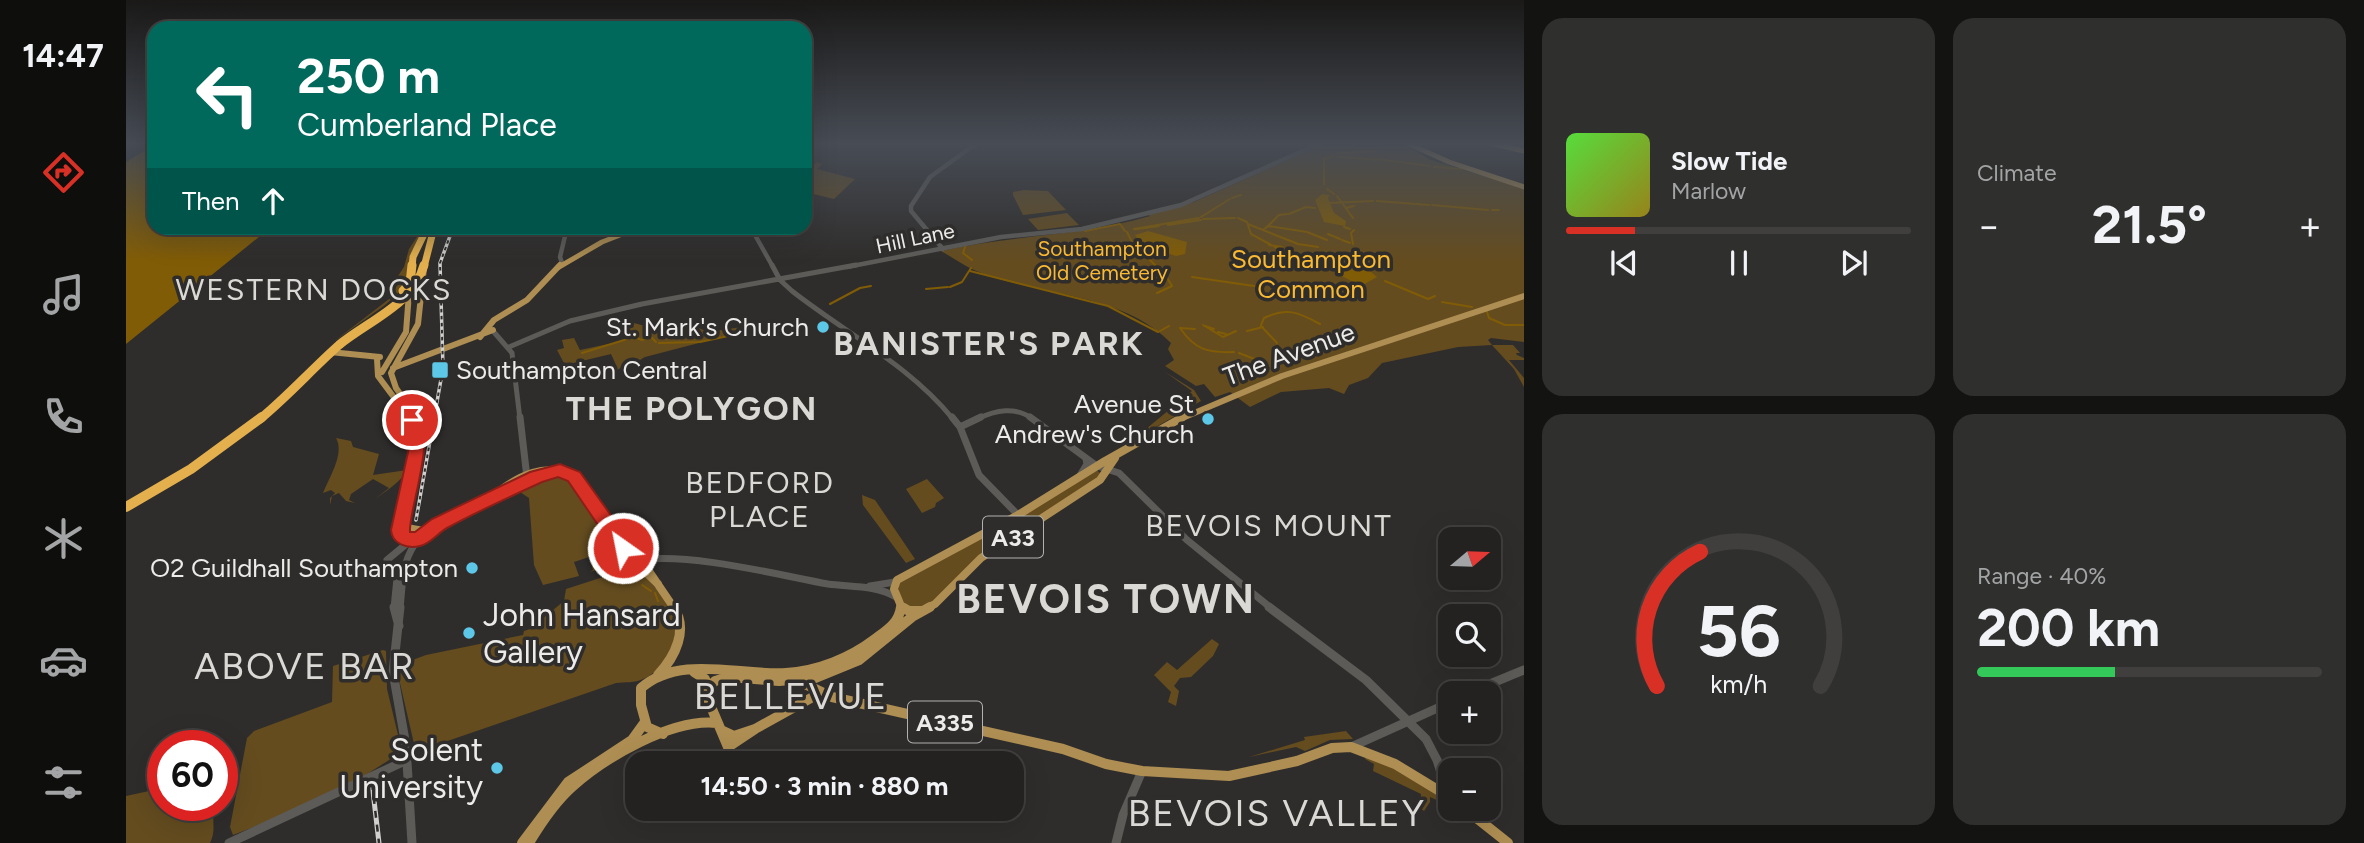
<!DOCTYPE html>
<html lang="en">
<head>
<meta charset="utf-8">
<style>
  :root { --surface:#232220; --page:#2f2f2d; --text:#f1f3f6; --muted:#a3a4a5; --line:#403f3e; --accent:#d93025 }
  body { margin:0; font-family:Figtree,sans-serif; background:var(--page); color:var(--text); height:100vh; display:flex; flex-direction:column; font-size:26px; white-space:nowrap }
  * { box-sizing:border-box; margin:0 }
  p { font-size:23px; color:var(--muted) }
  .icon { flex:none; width:38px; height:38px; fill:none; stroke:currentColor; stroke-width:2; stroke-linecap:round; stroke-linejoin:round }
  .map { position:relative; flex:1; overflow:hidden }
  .drawer { display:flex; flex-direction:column; gap:18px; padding:18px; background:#131312; width:840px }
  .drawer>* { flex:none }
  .top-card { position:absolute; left:21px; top:21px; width:665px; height:214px; border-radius:21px; box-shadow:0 7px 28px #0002,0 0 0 2px var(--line); background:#00695c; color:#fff; overflow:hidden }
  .needle { width:46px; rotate:71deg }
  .buttons { position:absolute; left:1312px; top:527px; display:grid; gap:14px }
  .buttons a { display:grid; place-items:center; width:63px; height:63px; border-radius:14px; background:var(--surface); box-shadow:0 7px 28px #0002,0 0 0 2px var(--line); font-size:35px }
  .speed { position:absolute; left:21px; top:730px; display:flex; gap:14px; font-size:35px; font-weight:700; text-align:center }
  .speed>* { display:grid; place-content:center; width:91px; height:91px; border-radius:50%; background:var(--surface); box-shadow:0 7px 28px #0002,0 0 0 2px var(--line); line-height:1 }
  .speed .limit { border:10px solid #d22; background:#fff; color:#111 }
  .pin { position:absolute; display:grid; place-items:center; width:60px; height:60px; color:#fff; margin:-30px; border:4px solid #fff; border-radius:50%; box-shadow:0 2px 7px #0007 }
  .me { position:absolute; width:77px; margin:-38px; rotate:327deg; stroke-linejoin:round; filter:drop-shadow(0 0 5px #0008) }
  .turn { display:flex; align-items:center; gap:24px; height:147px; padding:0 35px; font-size:32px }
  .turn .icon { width:91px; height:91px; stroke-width:2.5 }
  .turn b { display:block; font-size:49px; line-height:60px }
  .then { display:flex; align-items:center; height:66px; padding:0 35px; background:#0003; gap:14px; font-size:26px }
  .big { font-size:52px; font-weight:700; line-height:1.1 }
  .drawer .card { flex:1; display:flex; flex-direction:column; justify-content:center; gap:10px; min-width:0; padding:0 24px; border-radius:21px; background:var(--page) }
  .drawer .dial { align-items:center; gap:0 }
  .dial svg { height:182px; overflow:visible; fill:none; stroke:var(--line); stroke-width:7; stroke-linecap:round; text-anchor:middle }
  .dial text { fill:var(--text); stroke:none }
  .song { display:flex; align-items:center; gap:21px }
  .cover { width:84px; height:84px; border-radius:10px; background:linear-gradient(135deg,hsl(110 70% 55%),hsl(50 70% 35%)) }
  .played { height:7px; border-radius:4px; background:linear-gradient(90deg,var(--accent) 20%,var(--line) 20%) }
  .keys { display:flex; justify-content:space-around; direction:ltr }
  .heat { display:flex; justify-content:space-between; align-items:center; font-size:38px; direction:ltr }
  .charge { height:10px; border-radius:5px; background:linear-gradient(90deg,#34c759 40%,var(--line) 0) }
  .drawer .tiles { flex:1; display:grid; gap:18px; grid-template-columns:repeat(2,1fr) }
  .trip { position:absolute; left:499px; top:751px; width:399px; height:70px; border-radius:21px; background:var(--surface); box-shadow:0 7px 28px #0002,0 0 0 2px var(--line); font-weight:700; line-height:70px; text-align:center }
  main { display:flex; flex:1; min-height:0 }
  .dock { display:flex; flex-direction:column; width:126px; justify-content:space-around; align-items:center; background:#0e0e0d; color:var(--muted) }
  .dock .icon { width:49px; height:49px }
  .dock .selected { color:var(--accent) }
  .dock b { font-size:32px; color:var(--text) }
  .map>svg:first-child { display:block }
  .green { fill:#644c1f }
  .water { fill:#815c06 }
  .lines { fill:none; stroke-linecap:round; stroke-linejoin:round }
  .stream { stroke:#815c06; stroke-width:2 }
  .secondary-far3 { stroke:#5c5b58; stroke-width:4.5 }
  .secondary-far2 { stroke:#5c5b58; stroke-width:5 }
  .secondary-far1 { stroke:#5c5b58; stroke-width:7 }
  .secondary { stroke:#5c5b58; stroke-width:9 }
  .primary-far3 { stroke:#ae8e52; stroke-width:5 }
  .primary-far2 { stroke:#ae8e52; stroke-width:6 }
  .primary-far1 { stroke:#ae8e52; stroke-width:8 }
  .primary { stroke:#ae8e52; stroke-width:10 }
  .highway-far2 { stroke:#e4b04e; stroke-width:7 }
  .highway-far1 { stroke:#e4b04e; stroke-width:9 }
  .highway { stroke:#e4b04e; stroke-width:10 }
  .rail-far1-casing { stroke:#d1d0ce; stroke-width:3.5 }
  .rail-casing { stroke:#d1d0ce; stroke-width:5 }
  .rail-far1 { stroke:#2f2d2b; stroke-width:2; stroke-dasharray:3.5; stroke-linecap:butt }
  .rail { stroke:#2f2d2b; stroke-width:2.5; stroke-dasharray:7; stroke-linecap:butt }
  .route { fill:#d93025; stroke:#8d1f18; stroke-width:2 }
  .poi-dot { fill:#5dc7e8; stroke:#2f2d2b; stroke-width:2.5 }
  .labels { text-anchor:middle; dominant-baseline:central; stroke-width:7; stroke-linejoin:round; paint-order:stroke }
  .far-street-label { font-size:21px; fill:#ecebe9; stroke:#2f2d2b }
  .far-park-label { font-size:21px; fill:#f9b932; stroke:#2f2d2b }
  .shield { fill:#2f2d2b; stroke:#b3b2b0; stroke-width:2 }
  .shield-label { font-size:24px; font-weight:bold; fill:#ecebe9 }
  .park-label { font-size:26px; fill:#f9b932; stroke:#2f2d2b }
  .poi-label { font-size:26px; fill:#ecebe9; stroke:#2f2d2b; text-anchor:end }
  .street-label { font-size:26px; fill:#ecebe9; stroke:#2f2d2b }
  .quarter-label { font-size:30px; letter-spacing:2px; fill:#dbd9d5; stroke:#2f2d2b }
  .near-poi-label { font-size:32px; fill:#ecebe9; stroke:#2f2d2b; text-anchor:start }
  .district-label { font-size:33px; font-weight:bold; letter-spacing:2px; fill:#dbd9d5; stroke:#2f2d2b }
  .near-quarter-label { font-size:37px; letter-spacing:2px; fill:#dbd9d5; stroke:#2f2d2b }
  .near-district-label { font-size:40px; font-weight:bold; letter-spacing:2px; fill:#dbd9d5; stroke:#2f2d2b }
</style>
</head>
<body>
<main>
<nav class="dock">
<b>14:47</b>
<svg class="icon selected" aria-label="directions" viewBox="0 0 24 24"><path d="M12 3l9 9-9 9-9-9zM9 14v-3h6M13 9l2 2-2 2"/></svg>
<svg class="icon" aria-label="music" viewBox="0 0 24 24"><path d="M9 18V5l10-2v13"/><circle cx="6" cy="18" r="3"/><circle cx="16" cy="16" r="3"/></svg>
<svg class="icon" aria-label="phone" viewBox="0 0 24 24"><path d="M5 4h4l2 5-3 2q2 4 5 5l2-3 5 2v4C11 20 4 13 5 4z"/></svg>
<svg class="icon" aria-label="climate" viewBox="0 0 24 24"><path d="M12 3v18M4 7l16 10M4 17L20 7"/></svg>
<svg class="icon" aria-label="car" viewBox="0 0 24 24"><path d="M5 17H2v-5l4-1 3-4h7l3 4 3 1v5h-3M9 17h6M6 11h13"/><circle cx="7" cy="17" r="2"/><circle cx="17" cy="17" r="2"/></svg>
<svg class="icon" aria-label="filters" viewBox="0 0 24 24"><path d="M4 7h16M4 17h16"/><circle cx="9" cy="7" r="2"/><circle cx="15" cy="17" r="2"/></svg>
</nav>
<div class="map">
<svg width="1398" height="843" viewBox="0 0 1398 843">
  <rect width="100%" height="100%" fill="#2f2d2b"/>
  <path class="green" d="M1200,143h76l29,17 93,28v154l-33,-4 -3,2 4,5h21l7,8h-4l1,2 7,3v2h-15l15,18v9l-10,-18 -22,-24 -34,2 -76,16 -14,15 -19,7 -5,9 -15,-6 -48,4 -31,15 -20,-15 -15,5 -11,-13 -8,2 -31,-20 9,-6 -6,-11 3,-6c-51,-52 -133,-46 -197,-73 -11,-5 -22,-13 -33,-19 69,-16 142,-15 209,-35l-3,-2 47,-12z
    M691,162l5,2 -5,5 38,10 -21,20 -29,-7v-27l6,2z
    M898,190l24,1 18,19 -43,5 -10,-20v-3z
    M941,213l12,12 -41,5 -10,-11z
    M297,228h2l-18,57 -22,20 -53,38 61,-47 -7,-2 18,-27 5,-18z
    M500,321l23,6 45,-1 14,6 34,-5 3,4 -100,26 -5,3 5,11 -16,-9 -13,9 -3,7h-7l11,-11 -6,-13 -46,11 -8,-15 7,-2 -2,-8 12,-2 6,12 47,-10 -5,-15z
    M1039,372l29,18 7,11 -52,30 -3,-2 46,-38z
    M210,438l15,3 2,6 26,7 -6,21 34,-5c-6,12 -21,21 -32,29l14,-11 -16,-9 -22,15 -2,6 6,3 -9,-2 -7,-8 -7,3 -2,9v-7l5,-5 -4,-3 -8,3c6,-16 22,-39 13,-55z
    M971,470l5,5 -122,81 -48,47 -17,6c-12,-5 -20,-13 -15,-27z
    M424,476l12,1 14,10 49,74 -35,11 3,-2 -4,-13 -15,5 5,14 -36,9 -9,-20 -5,-67 -12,-8z
    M801,479l17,19 -8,5 -1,4 -13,6 -16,-24z
    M736,495l13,5 40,59 -9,4 -43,-58z
    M505,568l6,1c11,11 25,23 33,37 14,24 -2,63 -27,73 -8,4 -18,3 -27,4l-186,64 -15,1 -15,-65 -1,-18 27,-10 97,-20 1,-4 6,-2 34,-28 2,-12z
    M1086,639l7,5 -6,12 -22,21 -11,1 -6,8 5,5 -3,15 -8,-4 3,-10 -17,-17 13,-13 10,8z
    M257,650l3,1 1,38 12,50 1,14 -47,30 -49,24 -71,28 -3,-8 17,-89 7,-7 78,-29 1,-36z
    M1220,731l7,8 -23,1 -25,11 -9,-4 -47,10 56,-17 -1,-3z
    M1241,756l37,17 39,26 -2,3 -11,-5v5l-6,9 -4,-3 1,-14 -48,-23 1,-7 -9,-5z
    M37,788v17h51c-3,14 3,24 -4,38h-84v-47z"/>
  <path class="water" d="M28,145v83h116l-144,116v-182z
    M1196,194l8,1 -2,3 6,15 12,8 -1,5 -21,-4 -9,-22z
    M1022,231l39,11 -2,12 -9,2 -12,-4 -18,1 -11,-18z
    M1235,268l9,3 7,6 -16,9 -27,-14z"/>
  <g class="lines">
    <path class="stream" d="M1212,153l39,-2
      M1212,157l44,3
      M1258,160l46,6
      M1308,167l28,2
      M1198,184v-25l10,-3
      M1201,189l7,5
      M1211,196l16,22
      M1106,198l9,-3
      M1251,201l52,4
      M1204,203l43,-2
      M1306,205l56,5
      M1220,208l8,-2
      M1366,210h7
      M1163,214l17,-7 9,1
      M1075,217l29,-18
      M1112,218l9,4 4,12 44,24
      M1077,219l32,-1
      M1122,224l50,20 20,3
      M1042,225l33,-5
      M1142,226l11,-11 8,-1
      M1218,227l6,2
      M1008,229l65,-11
      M1011,229l22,-3
      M1137,230l5,-4 39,6 20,8
      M959,231l35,-7 5,7
      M1001,232l5,10 30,30
      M1202,234l12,5
      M1216,240l8,3
      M1227,244l-2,-11 3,-3
      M1143,245l13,2
      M839,247l-2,6 9,7
      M1189,266l41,2
      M844,271l138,35 50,26
      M1066,277l69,10
      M1259,281l43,18 7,-3
      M824,287l12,-5 9,-14
      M800,289l22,-2
      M1031,293l15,-7 -8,-13
      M1316,302l30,5
      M704,304l30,-16 11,-2
      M1361,312l2,6 16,7h19
      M1077,325l20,12 13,-6
      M1135,325l3,-7c23,-11 34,-6 56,6
      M1079,326l9,3
      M1135,326l16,17
      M1054,328c15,22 28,25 54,24
      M1054,328l15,1
      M1034,331l9,-5
      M1121,331l16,-4
      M1092,332l8,2
      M533,343l41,-1 33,-7
      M456,353l52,-16 8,3 9,-3 5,5
      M1113,353l23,9
      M516,585l9,6
      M529,593l3,8"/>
    <path class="secondary-far3" d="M625,228l22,39
      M817,249l-32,-38v-5l19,-29 47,-34
      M436,263l-2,-6 7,-29
      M721,267l154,-30 81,-8 99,-24 140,-62"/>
    <path class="secondary-far2" d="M646,265l8,15 12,11c55,43 117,74 161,128
      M367,331l19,22 8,66
      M383,347l61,-26 72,-17 214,-39
      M851,419c19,-9 38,-13 56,0"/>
    <path class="secondary-far1" d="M394,417l7,61
      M826,417l8,10 19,48 39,40
      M904,417l67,49 22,7 68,67 84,68
      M834,427l21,-10
      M953,477l8,-13 -1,-5
      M261,560l10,18 -3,30
      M261,560l29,-24
      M514,560c52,-7 134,14 188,24 23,3 48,1 68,13
      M744,586l25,-4
      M274,608c3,-25 1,-49 19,-69l-12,-11"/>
    <path class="secondary" d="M268,607l5,19
      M274,607l-7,65 13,74 6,97
      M1143,607l97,73 60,59 11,21 11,34
      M1342,693l56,-23
      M1225,747l100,-45
      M103,843l178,-83
      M990,843l7,-28 19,-44"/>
    <path class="primary-far3" d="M1281,143l42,19 75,25
      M1364,143l34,8
      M433,267l43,-25 36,-14"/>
    <path class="primary-far2" d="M354,337l14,-17 33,-20 33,-35
      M204,352l50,5
      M251,359l1,17 32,43
      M267,368l100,-38
      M256,372l24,-40 3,-39
      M292,419l-22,-31 -5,-15 27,-49 6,-56
      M1054,419l102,-43 242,-80"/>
    <path class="primary-far1" d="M283,417l9,20 -1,12
      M291,417l6,18 -23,100 17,5 21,-16
      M398,483l25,-10
      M280,497l6,-29
      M364,499c25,-22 60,-42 89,-17l52,76 27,26
      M276,522l5,6 16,3 69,-32
      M493,537l19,18 36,53
      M779,608l-4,-2 -7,-17 3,-9 121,-65 87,-54 78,-44
      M801,608l8,-4 46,-46 119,-78 15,-22"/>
    <path class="primary" d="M776,607l7,4h13
      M568,672l11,7 4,23 19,45 27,-18
      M658,674l48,23 231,52 43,15 36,7 87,5 68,-15 35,-13 19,-1 44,17 56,34
      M532,675c17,-18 31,-46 15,-68
      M582,688l7,-7 13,-4 51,4 36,-3 44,-18 53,-43 18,-10
      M595,730l13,6 21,-7 65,-36
      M537,734l-16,-7 -6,-22v-17c39,-34 98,-12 145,-15 32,-2 64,-15 89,-34 12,-9 24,-16 26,-32
      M1338,808l44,35
      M396,843l46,-61 64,-42 13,-18
      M403,843c12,-20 25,-40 43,-56 32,-29 100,-69 145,-64"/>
    <path class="highway-far2" d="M286,267l1,-10 14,-29
      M298,267l10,-39"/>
    <path class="highway-far1" d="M277,291l7,-8 2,-18
      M134,419c28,-23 52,-50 79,-74 29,-24 75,-41 85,-80"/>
    <path class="highway" d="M0,507l65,-38 71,-52"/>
    <defs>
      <path id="rail-far1" d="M290,520l27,-152 -3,-105 13,-35"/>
      <path id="rail" d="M246,783l7,60"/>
    </defs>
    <use href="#rail-far1" class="rail-far1-casing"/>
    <use href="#rail" class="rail-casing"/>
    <use href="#rail-far1" class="rail-far1"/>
    <use href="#rail" class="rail"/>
  </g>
  <linearGradient id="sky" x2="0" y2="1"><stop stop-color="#1a1918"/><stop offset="0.55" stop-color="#474c55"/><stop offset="1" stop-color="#474c55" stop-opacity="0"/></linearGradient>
  <rect width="1398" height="261" fill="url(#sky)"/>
  <path class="route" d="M286,414c30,9 -4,96 -2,118h5l17,-13 98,-47 30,-8 20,8 50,70 3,6 -3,5 -7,2 -6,-2 -49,-72 -10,-4 -16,5c-32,15 -64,29 -95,46 -9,5 -17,16 -27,18 -13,3 -28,-2 -29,-16l19,-87 -6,-23z"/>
  <g class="poi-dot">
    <circle cx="697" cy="327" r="7"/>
    <rect x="305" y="361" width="18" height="18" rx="3.5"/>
    <circle cx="1082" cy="419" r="7"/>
    <circle cx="346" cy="568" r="7"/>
    <circle cx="343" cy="633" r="7"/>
    <circle cx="371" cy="768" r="7"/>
  </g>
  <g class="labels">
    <g class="far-street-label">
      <text transform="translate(789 238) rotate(-12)">Hill Lane</text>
    </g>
    <g class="far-park-label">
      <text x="976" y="248">Southampton<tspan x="976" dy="24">Old Cemetery</tspan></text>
    </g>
    <g class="shield">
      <rect x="857" y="516.5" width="60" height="41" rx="5"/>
      <rect x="782" y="701.5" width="74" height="41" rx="5"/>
    </g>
    <g class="shield-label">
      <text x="887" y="537">A33</text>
      <text x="819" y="722">A335</text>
    </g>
    <g class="park-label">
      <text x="1185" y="259">Southampton<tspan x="1185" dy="30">Common</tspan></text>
    </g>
    <g class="poi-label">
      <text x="683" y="327">St. Mark's Church</text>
      <text x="330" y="370" text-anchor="start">Southampton Central</text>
      <text x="1068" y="404">Avenue St<tspan x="1068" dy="30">Andrew's Church</tspan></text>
      <text x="332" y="568">O2 Guildhall Southampton</text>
    </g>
    <g class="street-label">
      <text transform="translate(1163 354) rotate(-20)">The Avenue</text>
    </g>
    <g class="quarter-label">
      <text x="188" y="289">WESTERN DOCKS</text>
      <text x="634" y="482">BEDFORD<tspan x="634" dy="34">PLACE</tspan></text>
      <text x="1143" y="525">BEVOIS MOUNT</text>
    </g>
    <g class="near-poi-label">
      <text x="357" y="615">John Hansard<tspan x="357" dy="37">Gallery</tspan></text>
      <text x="357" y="750" text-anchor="end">Solent<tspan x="357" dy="37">University</tspan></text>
    </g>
    <g class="district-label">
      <text x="863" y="343">BANISTER'S PARK</text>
      <text x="566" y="408">THE POLYGON</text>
    </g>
    <g class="near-quarter-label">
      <text x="179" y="666">ABOVE BAR</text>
      <text x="665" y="696">BELLEVUE</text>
      <text x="1151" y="813">BEVOIS VALLEY</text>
    </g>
    <g class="near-district-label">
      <text x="980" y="599">BEVOIS TOWN</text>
    </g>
  </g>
</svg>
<div class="buttons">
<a><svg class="needle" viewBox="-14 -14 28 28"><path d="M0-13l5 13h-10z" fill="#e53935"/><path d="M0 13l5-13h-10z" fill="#a3a4a5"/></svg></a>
<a><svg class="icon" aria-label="search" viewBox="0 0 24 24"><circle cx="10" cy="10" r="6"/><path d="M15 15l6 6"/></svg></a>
<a>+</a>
<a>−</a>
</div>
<div class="speed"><div class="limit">60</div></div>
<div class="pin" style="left:286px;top:420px;background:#d93025"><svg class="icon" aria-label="arrive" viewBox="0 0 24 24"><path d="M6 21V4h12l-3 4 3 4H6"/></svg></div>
<svg class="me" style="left:497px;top:548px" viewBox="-20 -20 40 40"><circle r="17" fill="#d93025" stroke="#fff" stroke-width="3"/><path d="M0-11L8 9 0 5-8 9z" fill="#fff"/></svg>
<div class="trip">14:50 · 3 min · 880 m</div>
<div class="top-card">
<div class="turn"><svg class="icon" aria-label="left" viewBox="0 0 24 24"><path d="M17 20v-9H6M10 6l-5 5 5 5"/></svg><div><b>250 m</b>Cumberland Place</div></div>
<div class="then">Then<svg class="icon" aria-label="ahead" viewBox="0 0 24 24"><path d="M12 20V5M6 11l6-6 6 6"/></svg></div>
</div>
</div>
<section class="drawer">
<div class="tiles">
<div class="card">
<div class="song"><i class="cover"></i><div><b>Slow Tide</b><p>Marlow</p></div></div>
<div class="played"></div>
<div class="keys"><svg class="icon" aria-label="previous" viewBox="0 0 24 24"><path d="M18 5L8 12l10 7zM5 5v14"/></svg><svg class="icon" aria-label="pause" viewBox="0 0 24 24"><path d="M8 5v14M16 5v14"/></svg><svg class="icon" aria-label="next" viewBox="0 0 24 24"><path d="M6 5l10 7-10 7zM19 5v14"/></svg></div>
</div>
<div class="card"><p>Climate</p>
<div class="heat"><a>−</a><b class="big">21.5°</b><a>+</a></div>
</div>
<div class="card dial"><svg viewBox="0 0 100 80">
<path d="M14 69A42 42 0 1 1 86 69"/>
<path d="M14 69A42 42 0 0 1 33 10" stroke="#d93025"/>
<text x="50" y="56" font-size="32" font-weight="700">56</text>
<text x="50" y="72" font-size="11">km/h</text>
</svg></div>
<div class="card"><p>Range · 40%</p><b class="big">200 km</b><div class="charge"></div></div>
</div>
</section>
</main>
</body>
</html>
